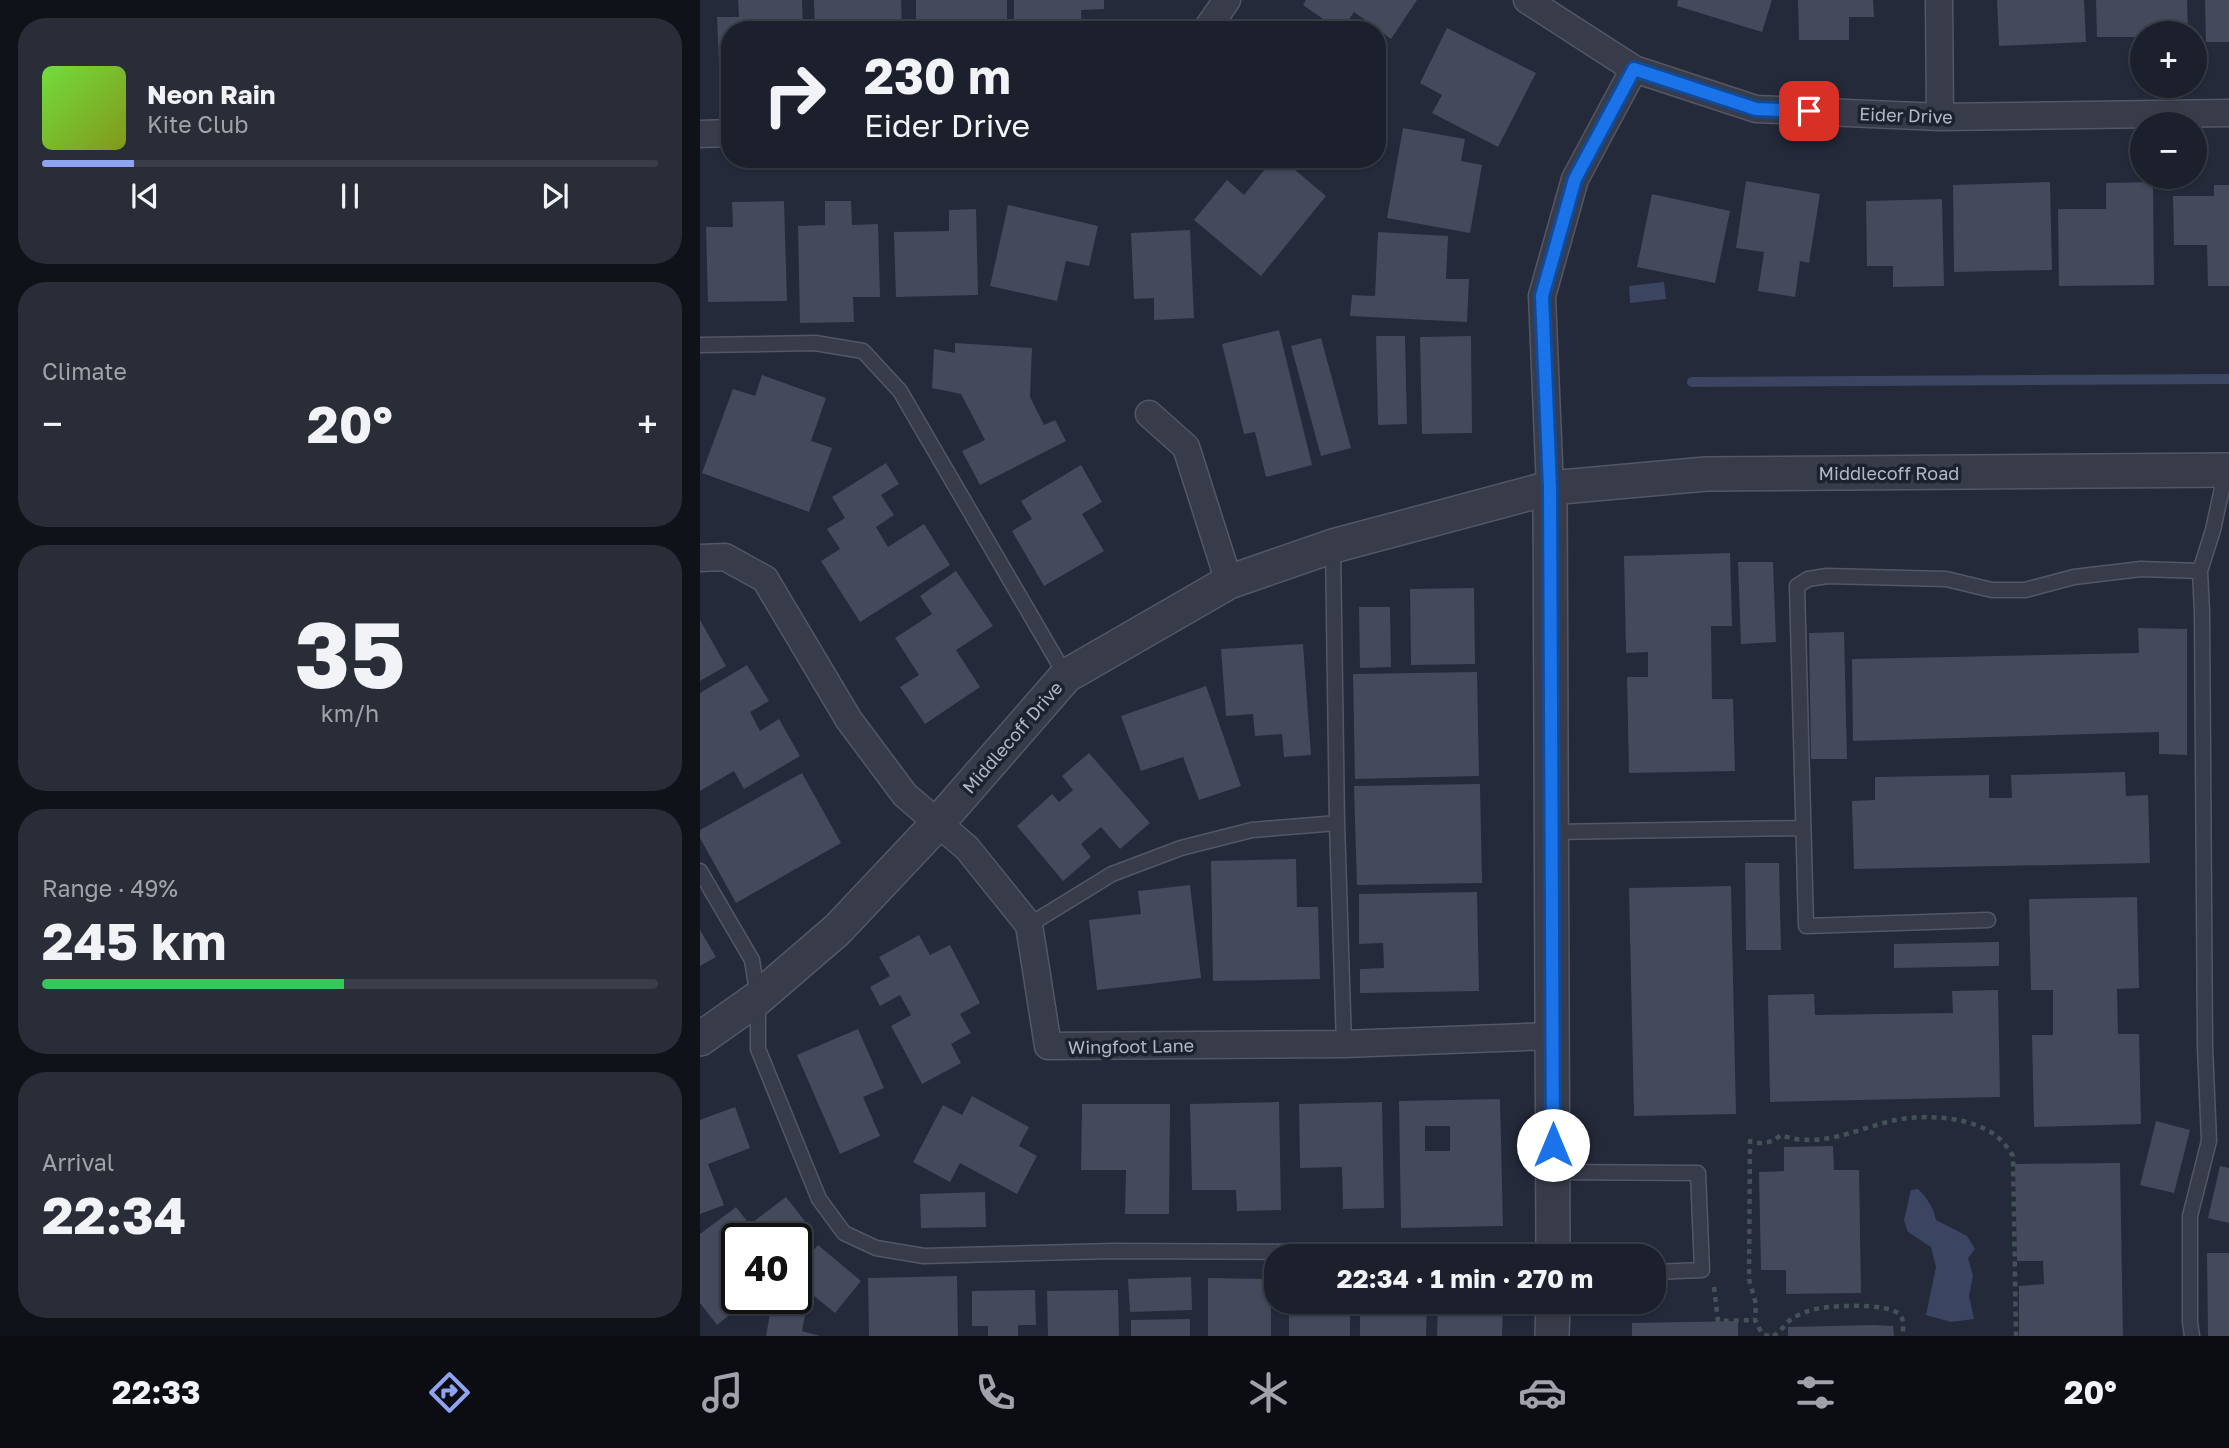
<!DOCTYPE html>
<html lang="en">
<head>
<meta charset="utf-8">
<style>
  :root { --surface:#1b202c; --page:#282d38; --text:#f1f3f6; --muted:#a0a3a9; --line:#393e48; --accent:#8ea4f0 }
  body { margin:0; font-family:"Golos Text",sans-serif; background:var(--page); color:var(--text); height:100vh; display:flex; flex-direction:column; font-size:26px; white-space:nowrap }
  * { box-sizing:border-box; margin:0 }
  p { font-size:23px; color:var(--muted) }
  .icon { flex:none; width:38px; height:38px; fill:none; stroke:currentColor; stroke-width:2; stroke-linecap:round; stroke-linejoin:round }
  .map { position:relative; flex:1; overflow:hidden }
  .details { display:flex; flex-direction:column; gap:18px; padding:18px; background:#0f1218; width:700px }
  .details>* { flex:none }
  .guide { position:absolute; left:21px; top:21px; width:665px; height:147px; border-radius:28px; box-shadow:0 2px 5px #0004,0 0 0 2px var(--line); background:#1b202c; color:var(--text); overflow:hidden }
  .tools { position:absolute; left:1430px; top:21px; display:grid; gap:14px }
  .tools a { display:grid; place-items:center; width:77px; height:77px; border-radius:50%; background:var(--surface); box-shadow:0 2px 5px #0004,0 0 0 2px var(--line); font-size:35px }
  .speed { position:absolute; left:21px; top:1223px; display:flex; gap:14px; font-size:35px; font-weight:700; text-align:center }
  .speed>* { display:grid; place-content:center; width:91px; height:91px; border-radius:50%; background:var(--surface); box-shadow:0 2px 5px #0004,0 0 0 2px var(--line); line-height:1 }
  .speed .limit { border:4px solid #111; border-radius:10px; background:#fff; color:#111 }
  .pin { position:absolute; display:grid; place-items:center; width:60px; height:60px; color:#fff; margin:-30px; border-radius:14px; box-shadow:0 4px 10px #0006 }
  .me { position:absolute; width:77px; margin:-38px; rotate:0deg; stroke-linejoin:round; filter:drop-shadow(0 0 5px #0008) }
  .turn { display:flex; align-items:center; gap:24px; height:147px; padding:0 28px; font-size:32px }
  .turn .icon { width:91px; height:91px; stroke-width:2.5 }
  .turn b { display:block; font-size:49px; line-height:60px }
  .big { font-size:52px; font-weight:700; line-height:1.1 }
  .details .card { flex:1; display:flex; flex-direction:column; justify-content:center; gap:10px; min-width:0; padding:0 24px; border-radius:28px; background:var(--page) }
  .details .dial { align-items:center; gap:0 }
  .dial b { font-size:91px; line-height:1 }
  .song { display:flex; align-items:center; gap:21px }
  .cover { width:84px; height:84px; border-radius:10px; background:linear-gradient(135deg,hsl(100 70% 55%),hsl(70 70% 35%)) }
  .played { height:7px; border-radius:4px; background:linear-gradient(90deg,var(--accent) 15%,var(--line) 15%) }
  .keys { display:flex; justify-content:space-around; direction:ltr }
  .heat { display:flex; justify-content:space-between; align-items:center; font-size:38px; direction:ltr }
  .charge { height:10px; border-radius:5px; background:linear-gradient(90deg,#34c759 49%,var(--line) 0) }
  .trip { position:absolute; left:564px; top:1244px; width:402px; height:70px; border-radius:28px; background:var(--surface); box-shadow:0 2px 5px #0004,0 0 0 2px var(--line); font-weight:700; line-height:70px; text-align:center }
  .tabs { display:flex; height:112px; justify-content:space-around; align-items:center; background:#0b0d12; color:var(--muted) }
  .tabs .icon { width:49px; height:49px }
  .tabs .selected { color:var(--accent) }
  .tabs b { font-size:32px; color:var(--text) }
  main { display:flex; flex:1; min-height:0 }
  .map>svg:first-child { display:block }
  .water { fill:#3b4562 }
  .lines { fill:none; stroke-linecap:round; stroke-linejoin:round }
  .stream { stroke:#3b4562; stroke-width:10 }
  .building { fill:#44495b; fill-rule:evenodd }
  .service-casing { stroke:#535765; stroke-width:17 }
  .minor-casing { stroke:#535765; stroke-width:29 }
  .tertiary-casing { stroke:#535765; stroke-width:36 }
  .path { stroke:#445258; stroke-width:4.5; stroke-dasharray:5 5; stroke-linecap:butt }
  .service { stroke:#383c4a; stroke-width:14 }
  .minor { stroke:#383c4a; stroke-width:26 }
  .tertiary { stroke:#383c4a; stroke-width:33 }
  .route-casing { stroke:#114b97; stroke-width:18 }
  .route { stroke:#1a73e8; stroke-width:12 }
  .labels { text-anchor:middle; dominant-baseline:central; stroke-width:7; stroke-linejoin:round; paint-order:stroke }
  .street-label { font-size:18px; fill:#b3b7c6; stroke:#1d222f }
</style>
</head>
<body>
<main>
<section class="details">
<div class="card">
<div class="song"><i class="cover"></i><div><b>Neon Rain</b><p>Kite Club</p></div></div>
<div class="played"></div>
<div class="keys"><svg class="icon" aria-label="previous" viewBox="0 0 24 24"><path d="M18 5L8 12l10 7zM5 5v14"/></svg><svg class="icon" aria-label="pause" viewBox="0 0 24 24"><path d="M8 5v14M16 5v14"/></svg><svg class="icon" aria-label="next" viewBox="0 0 24 24"><path d="M6 5l10 7-10 7zM19 5v14"/></svg></div>
</div>
<div class="card"><p>Climate</p>
<div class="heat"><a>−</a><b class="big">20°</b><a>+</a></div>
</div>
<div class="card dial"><b>35</b><p>km/h</p></div>
<div class="card"><p>Range · 49%</p><b class="big">245 km</b><div class="charge"></div></div>
<div class="card"><p>Arrival</p><b class="big">22:34</b></div>
</section>
<div class="map">
<svg width="1529" height="1336" viewBox="0 0 1529 1336">
  <rect width="100%" height="100%" fill="#242a3a"/>
  <path class="water" d="M964,282l2,17 -36,4 -1,-17z
    M1218,1189c10,10 15,18 18,31l31,16 8,13 -7,9 5,18 -4,20 5,23 -23,3 -25,-7 10,-48 -5,-20 -23,-15 -4,-12 7,-30z"/>
  <g class="lines">
    <path class="stream" d="M992,382l537,-3"/>
  </g>
  <path class="building" d="M38,0h64l1,30h-73v36h-11l-2,-49h22z
    M114,0h87l1,30h-87z
    M216,0h91v30h-91z
    M314,0h90v9l-23,1 1,20h-68z
    M606,0h111l-26,39 -37,-27 -12,18h-3l-36,-25z
    M978,0h94l-10,32 -85,-26z
    M1098,0h75l1,17h-25v23h-50z
    M1297,0h87l2,42 -87,4z
    M1396,0h91l1,33h-46v4h-45z
    M1505,0h24v42h-23z
    M747,28l89,45 -38,74 -66,-34 10,-18 -22,-12z
    M703,128l62,11 -4,22 21,4 -12,68 -83,-15z
    M573,159h9l44,37 -65,80 -67,-56 33,-40 17,15z
    M609,159h47l-2,11z
    M1046,181l74,13 -11,69 -9,-2 -5,36 -37,-6 6,-39 -28,-4z
    M1350,182l2,88 -98,2 -1,-87z
    M1453,182l1,103 -95,1 -1,-77h48v-26z
    M1514,185h15v101h-21l-1,-41h-33l-1,-49h41z
    M952,194l78,17 -15,72 -78,-16z
    M1242,199l2,87 -51,1v-21h-26l-1,-65z
    M84,201l3,100 -79,1 -2,-75h27l-1,-25z
    M125,201h26l1,24 26,-1 2,73h-27l1,25 -54,1 -2,-97 27,-1z
    M308,205l90,21 -9,40 -23,-5 -9,40 -67,-15z
    M276,209l2,86 -82,2 -2,-65 55,-1v-21z
    M490,230l4,88 -40,2v-22l-20,1 -3,-66z
    M678,232l70,4 -2,43h23l-2,43 -117,-6 2,-21 23,1z
    M579,330l33,135 -46,12 -11,-45 -11,2 -22,-90z
    M676,336h29l2,88 -29,1z
    M771,336l1,97 -50,1 -2,-97z
    M621,338l30,110 -30,8 -30,-110z
    M255,343l77,5 -2,49 14,28 11,-5 11,21 -86,44 -18,-34 23,-11 -24,-46 -29,-6 2,-39 21,4z
    M62,375l64,23 -15,43 21,7 -23,64 -107,-39 31,-84 22,7z
    M186,463l13,21 -18,11 13,20 -18,12 12,20 36,-23 26,41 -90,57 -39,-61 19,-12 -13,-20 18,-11 -13,-21z
    M381,465l21,37 -20,12 22,37 -60,35 -32,-55 20,-12 -11,-18z
    M1030,553l2,73h-21l1,73h21l2,72 -106,2 -2,-96h21v-25l-22,1 -2,-97z
    M1038,562h35l3,80 -35,2z
    M256,571l37,55 -37,24 24,37 -55,37 -25,-37 19,-12 -24,-37 37,-24 -12,-18z
    M774,588l1,76 -64,1 -1,-76z
    M659,607h31l1,60 -31,1z
    M0,620l26,46 -26,15z
    M1438,628l49,1v126l-28,-1v-22l-306,9 -1,-82 287,-6z
    M1144,632l3,127h-36l-2,-126z
    M603,644l8,111 -27,2 -2,-23 -27,2 -2,-22 -27,2 -5,-67z
    M47,665l22,36 -19,11 10,19 19,-12 21,37 -56,33 -10,-18 -34,20v-98z
    M777,672l2,104 -124,3 -2,-105z
    M506,686l35,100 -42,14 -16,-43 -42,14 -20,-55z
    M389,753l61,70 -30,26 -19,-22 -20,17 10,13 -28,24 -46,-55 35,-32 7,8 14,-12 -11,-14z
    M1425,772l1,24 22,-1 2,68 -296,6 -2,-68 23,-1v-23l114,-2v23h23l-1,-23z
    M102,773l39,70 -105,60 -36,-65v-8z
    M780,784l2,99 -125,2 -3,-99z
    M596,859l1,48h21l2,72 -107,2 -2,-120z
    M1045,863h34l2,87h-35z
    M490,885l11,93 -104,12 -8,-70 52,-6 -3,-23z
    M1031,886l5,228 -102,2 -5,-228z
    M777,892l2,99 -119,2v-24l24,-1 -1,-25 -24,1v-50z
    M1437,897l2,91 -22,1 1,45h21l2,90 -107,3 -2,-92h21v-45h-22l-2,-91z
    M0,930l16,27 -16,9z
    M219,935l11,20 20,-10 30,58 -20,11 11,19 -20,11 10,19 -39,21 -31,-58 20,-11 -11,-20 -20,11 -10,-19 20,-11 -11,-19z
    M1299,942v24l-105,2v-24z
    M1298,990l2,107 -230,5 -2,-107 46,-1 1,21 138,-2 -1,-22z
    M158,1029l26,59 -21,9 17,39 -40,18 -43,-99z
    M272,1096l57,31 -10,19 18,10 -20,38 -57,-31 -10,19 -37,-20 30,-57 19,10z
    M800,1099l3,127 -102,2 -2,-127zM725,1126h25v25h-25z
    M579,1102l2,108 -44,1 -1,-21h-44l-2,-86z
    M682,1102l2,106 -41,1 -1,-42 -42,1 -1,-64z
    M382,1104h88l-1,110h-44l1,-44h-45z
    M35,1107l15,41 -42,16 16,41 -24,9v-94z
    M1456,1121l34,9 -16,63 -34,-8z
    M1133,1146l1,24h25l2,123 -75,1v-24h-25l-2,-98 25,-1v-24z
    M1420,1163l3,173h-104v-50l25,-2 -1,-23h-26l-2,-97z
    M1520,1166l9,2v55l-21,-5z
    M285,1192l1,35 -65,1 -1,-34z
    M86,1197l25,32 -14,10h-31l-13,-17z
    M36,1207l25,32h-24v59h14l-34,27 -17,-22v-69z
    M118,1245l43,36 -26,32 -39,-32v-11z
    M1507,1253h22v83h-21z
    M257,1276l1,60h-89l-1,-58z
    M491,1277l1,33 -62,2 -2,-33z
    M508,1278l63,1v57h-63z
    M335,1290l1,35h-18v11h-30v-10h-16v-35z
    M418,1290l1,46h-71l-1,-45z
    M589,1302h61v34h-61z
    M660,1302h67l-1,34h-66z
    M738,1302h65l-1,34h-65z
    M72,1303l34,7 -4,21 18,5h-54z
    M490,1319v17h-59v-16z
    M1038,1321v15h-106v-13z
    M1173,1325l20,1 1,10h-106v-9z"/>
  <g class="lines">
    <defs>
      <path id="service" d="M0,345l115,-2 48,8 37,40 166,285
        M633,546l4,277 7,221
        M852,832l251,-4
        M0,871l52,89 6,38v51l61,150 25,34 32,15 48,8 189,-5 440,2
        M1288,920l-182,6 -9,-340 11,-7 19,-3 119,3 46,11h33l49,-13 67,-8 59,2
        M329,925l83,-51 69,-26 71,-18 85,-7
        M853,1172l145,1 4,97 -48,2
        M1492,1336l-2,-14v-106l19,-75 -4,-94 -3,-435 -2,-41 13,-41 13,-60"/>
      <path id="minor" d="M827,0l107,69 122,40 184,8 289,-4
        M1239,0l1,117
        M506,30l21,-30
        M0,134l30,-1
        M449,414l37,33 43,135
        M850,488l-8,-192 33,-117 59,-110
        M0,558l25,-1 40,22 84,141 56,75 62,53 62,77 19,121 296,-2 209,-8"/>
      <path id="tertiary" d="M850,488l3,768
        M0,1039l58,-41 79,-68 100,-106 129,-148 163,-94 104,-36 217,-58 156,-14 523,-4
        M852,1336l1,-34"/>
    </defs>
    <use href="#service" class="service-casing"/>
    <use href="#minor" class="minor-casing"/>
    <use href="#tertiary" class="tertiary-casing"/>
    <path class="path" d="M1014,1287l4,34 37,-1
      M1069,1336l-7,-2 -7,-14 1,-16 -7,-25 1,-138c13,4 21,2 31,-6 37,14 74,-5 110,-14 29,-7 70,-5 96,9 12,6 19,15 26,26l3,180
      M1073,1336c9,-5 12,-13 20,-18 4,-3 11,-5 15,-7 15,-6 82,-9 92,4 5,6 3,14 2,21"/>
    <use href="#service" class="service"/>
    <use href="#minor" class="minor"/>
    <use href="#tertiary" class="tertiary"/>
  </g>
  <g class="lines">
    <defs>
      <path id="route" d="M853,1145l-3,-657 -8,-192 33,-117 59,-110 122,40 53,2"/>
    </defs>
    <use href="#route" class="route-casing"/>
    <use href="#route" class="route"/>
  </g>
  <g class="labels">
    <g class="street-label">
      <text transform="translate(1206 115) rotate(2)">Eider Drive</text>
      <text x="1189" y="473">Middlecoff Road</text>
      <text transform="translate(312 737) rotate(-49)">Middlecoff Drive</text>
      <text transform="translate(431 1046) rotate(-1)">Wingfoot Lane</text>
    </g>
  </g>
</svg>
<div class="tools">
<a>+</a>
<a>−</a>
</div>
<div class="speed"><div class="limit">40</div></div>
<div class="pin" style="left:1109px;top:111px;background:#d93025"><svg class="icon" aria-label="arrive" viewBox="0 0 24 24"><path d="M6 21V4h12l-3 4 3 4H6"/></svg></div>
<svg class="me" style="left:853px;top:1145px" viewBox="-20 -20 40 40"><circle r="19" fill="#fff"/><path d="M0-13L10 11 0 6-10 11z" fill="#1a73e8"/></svg>
<div class="trip">22:34 · 1 min · 270 m</div>
<div class="guide">
<div class="turn"><svg class="icon" aria-label="right" viewBox="0 0 24 24"><path d="M7 20v-9h11M14 6l5 5-5 5"/></svg><div><b>230 m</b>Eider Drive</div></div>
</div>
</div>
</main>
<nav class="tabs">
<b>22:33</b>
<svg class="icon selected" aria-label="directions" viewBox="0 0 24 24"><path d="M12 3l9 9-9 9-9-9zM9 14v-3h6M13 9l2 2-2 2"/></svg>
<svg class="icon" aria-label="music" viewBox="0 0 24 24"><path d="M9 18V5l10-2v13"/><circle cx="6" cy="18" r="3"/><circle cx="16" cy="16" r="3"/></svg>
<svg class="icon" aria-label="phone" viewBox="0 0 24 24"><path d="M5 4h4l2 5-3 2q2 4 5 5l2-3 5 2v4C11 20 4 13 5 4z"/></svg>
<svg class="icon" aria-label="climate" viewBox="0 0 24 24"><path d="M12 3v18M4 7l16 10M4 17L20 7"/></svg>
<svg class="icon" aria-label="car" viewBox="0 0 24 24"><path d="M5 17H2v-5l4-1 3-4h7l3 4 3 1v5h-3M9 17h6M6 11h13"/><circle cx="7" cy="17" r="2"/><circle cx="17" cy="17" r="2"/></svg>
<svg class="icon" aria-label="filters" viewBox="0 0 24 24"><path d="M4 7h16M4 17h16"/><circle cx="9" cy="7" r="2"/><circle cx="15" cy="17" r="2"/></svg>
<b>20°</b>
</nav>
</body>
</html>
